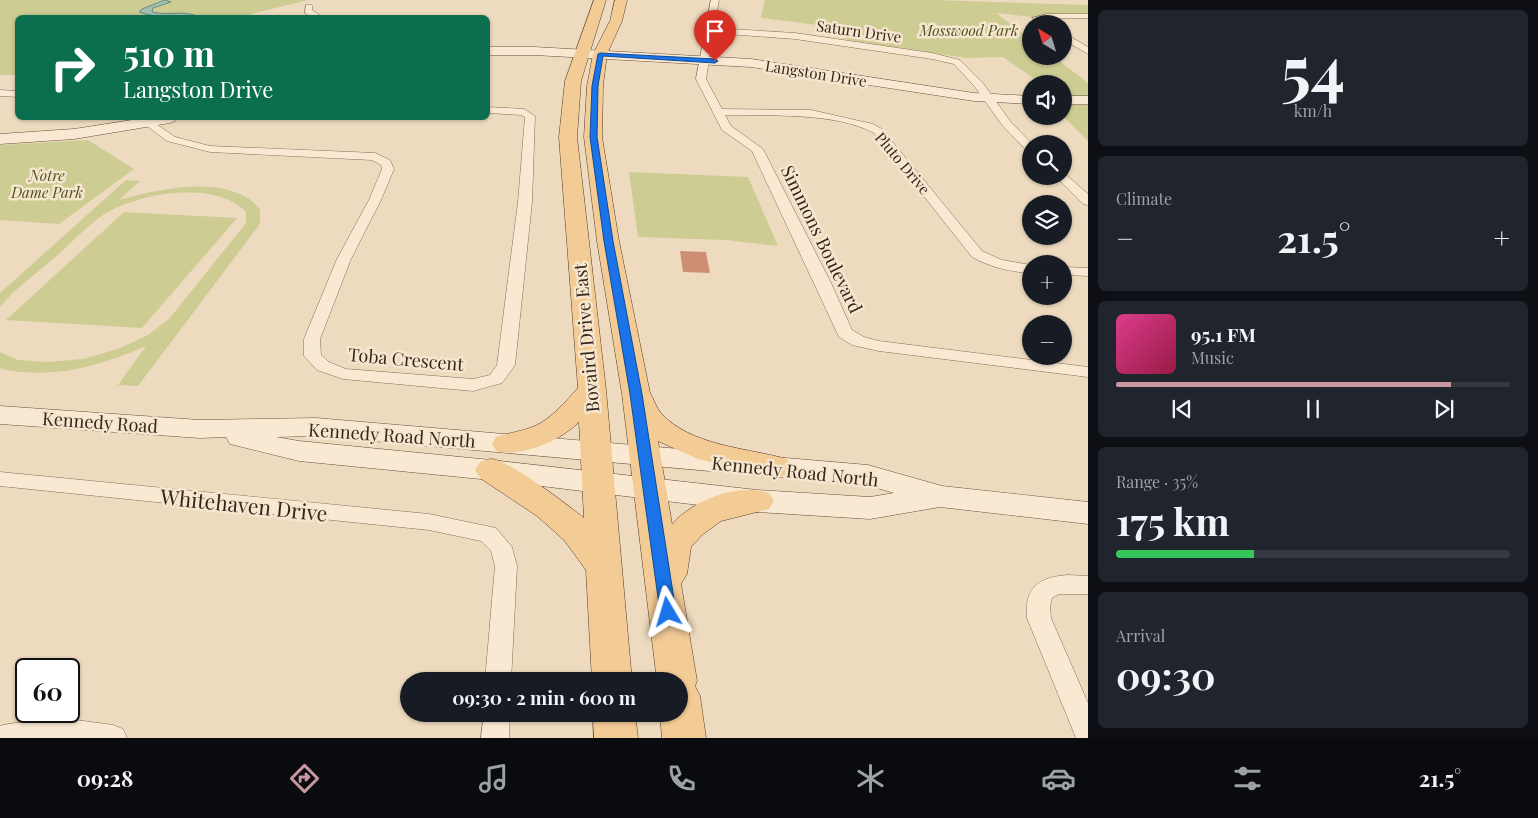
<!DOCTYPE html>
<html lang="en">
<head>
<meta charset="utf-8">
<style>
  :root { --surface:#171b24; --page:#20242c; --text:#f1f3f6; --muted:#9ea1a6; --line:#363941; --accent:#c8979f }
  body { margin:0; font-family:"Playfair Display",serif; background:var(--page); color:var(--text); height:100vh; display:flex; flex-direction:column; font-size:19px; white-space:nowrap }
  * { box-sizing:border-box; margin:0 }
  p { font-size:16px; color:var(--muted) }
  .icon { flex:none; width:28px; height:28px; fill:none; stroke:currentColor; stroke-width:2; stroke-linecap:round; stroke-linejoin:round }
  .map { position:relative; flex:1; overflow:hidden }
  .side { display:flex; flex-direction:column; gap:10px; padding:10px; background:#0d0f14; width:450px }
  .side>* { flex:none }
  .banner { position:absolute; left:15px; top:15px; width:475px; height:105px; border-radius:8px; box-shadow:0 1px 4px #0004; background:#0b6e4f; color:#fff; overflow:hidden }
  .needle { width:32px; rotate:322deg }
  .fabs { position:absolute; left:1022px; top:15px; display:grid; gap:10px }
  .fabs a { display:grid; place-items:center; width:50px; height:50px; border-radius:50%; background:var(--surface); box-shadow:0 1px 4px #0004; font-size:25px }
  .speed { position:absolute; left:15px; top:658px; display:flex; gap:10px; font-size:25px; font-weight:700; text-align:center }
  .speed>* { display:grid; place-content:center; width:65px; height:65px; border-radius:50%; background:var(--surface); box-shadow:0 1px 4px #0004; line-height:1 }
  .speed .limit { border:2px solid #111; border-radius:8px; background:#fff; color:#111 }
  .pin { position:absolute; display:grid; place-items:center; width:42px; height:42px; color:#fff; margin:-51px -21px; border-radius:50% 50% 50% 0; rotate:-45deg; box-shadow:0 0 5px #0007 }
  .pin .icon { rotate:45deg }
  .me { position:absolute; width:55px; margin:-28px; rotate:353deg; stroke-linejoin:round; filter:drop-shadow(0 0 4px #0008) }
  .turn { display:flex; align-items:center; gap:18px; height:105px; padding:0 25px; font-size:22px }
  .turn .icon { width:65px; height:65px; stroke-width:2.5 }
  .turn b { display:block; font-size:35px; line-height:42px }
  .big { font-size:38px; font-weight:700; line-height:1.1 }
  .side .card { flex:1; display:flex; flex-direction:column; justify-content:center; gap:8px; min-width:0; padding:0 18px; border-radius:8px; background:var(--page) }
  .side .dial { align-items:center; gap:0 }
  .dial b { font-size:65px; line-height:1 }
  .song { display:flex; align-items:center; gap:15px }
  .cover { width:60px; height:60px; border-radius:8px; background:linear-gradient(135deg,hsl(330 70% 55%),hsl(340 70% 35%)) }
  .played { height:5px; border-radius:2px; background:linear-gradient(90deg,var(--accent) 85%,var(--line) 85%) }
  .keys { display:flex; justify-content:space-around; direction:ltr }
  .heat { display:flex; justify-content:space-between; align-items:center; font-size:28px; direction:ltr }
  .charge { height:8px; border-radius:4px; background:linear-gradient(90deg,#34c759 35%,var(--line) 0) }
  .trip { position:absolute; left:400px; top:672px; width:288px; height:50px; border-radius:25px; background:var(--surface); box-shadow:0 1px 4px #0004; font-weight:700; line-height:50px; text-align:center }
  .dock { display:flex; height:80px; justify-content:space-around; align-items:center; background:#090b0e; color:var(--muted) }
  .dock .icon { width:35px; height:35px }
  .dock .selected { color:var(--accent) }
  .dock b { font-size:22px; color:var(--text) }
  main { display:flex; flex:1; min-height:0 }
  .map>svg:first-child { display:block }
  .green { fill:#cccc93 }
  .water { fill:#a2c0b4; stroke:#698e80 }
  .building { fill:#cd8e74 }
  .lines { fill:none; stroke-linecap:round; stroke-linejoin:round }
  .street-casing { stroke:#876b57; stroke-width:1 }
  .secondary-casing { stroke:#694c3a; stroke-width:1 }
  .primary-casing { stroke:#543a2c; stroke-width:1 }
  .street { fill:#f9e9d2; fill-rule:evenodd }
  .secondary { fill:#f9e9d2; fill-rule:evenodd }
  .primary { fill:#f3cb95; fill-rule:evenodd }
  .route { fill:#1a73e8; stroke:#114b97 }
  .labels { text-anchor:middle; dominant-baseline:central; stroke-width:5; stroke-linejoin:round; paint-order:stroke }
  .far-park-label { font-size:15px; font-style:italic; fill:#4c5322; stroke:#f6e6ce }
  .far-street-label { font-size:15px; fill:#36251c; stroke:#f6e6ce }
  .street-label { font-size:18px; fill:#36251c; stroke:#f6e6ce }
  .near-street-label { font-size:21px; fill:#36251c; stroke:#f6e6ce }
</style>
</head>
<body>
<main>
<div class="map">
<svg width="1088" height="738" viewBox="0 0 1088 738">
  <rect width="100%" height="100%" fill="#eedbbf"/>
  <path class="green" d="M0,0h308l-57,14 7,3 -240,1 -1,57h-17z
    M765,0h168l155,5v10l-55,2 -37,-4 35,27v16h22l35,27v14h-24v-13h-22l-39,-27 -37,1 -123,-19 7,-10 -89,-11z
    M1064,105h24v36l-25,-25z
    M88,140l46,29 -75,55 -59,-4v-75z
    M629,172l119,5 30,69 -52,-6 -88,-3z
    M126,180l14,1 -21,19c37,-10 95,-24 130,-1 4,2 8,7 11,11v14l-122,162 -20,-1 28,-39c-39,17 -80,30 -123,26 -8,-1 -16,-1 -23,-4v-16l18,8 30,2 35,-3 35,-10 30,-14 21,-16 77,-96v-11c-30,-33 -110,-19 -143,3 -18,12 -33,30 -49,43 -18,16 -40,31 -54,49v-14z
    M124,212l113,6 -95,110 -136,-8z"/>
  <path class="water" d="M165,0l6,2 -18,6 -1,4c15,4 30,-2 45,4 -18,2 -41,2 -58,-4l3,-3z"/>
  <path class="building" d="M680,251l26,1 4,21 -27,-1z"/>
  <g class="lines">
    <defs>
      <path id="street" d="M711,0h8l-5,28 81,5 137,20 28,7 23,23 27,38 22,23 -1,8 -4,-1 -25,-26 -27,-38 -21,-23 -22,-5 -137,-20 -82,-6 -7,46 16,30 89,1 62,14 9,5 100,122 20,9 29,5v8c-21,-1 -41,-6 -59,-16l-98,-124c-39,-21 -105,-17 -149,-18l6,11 32,23 68,134 21,47 12,7 15,4 209,26v10l-209,-26 -27,-6 -13,-8 -87,-186 -30,-21 -26,-51z
        M306,5h6v5l12,8h-11l-8,-5z
        M1047,14h41v4h-41l-5,1 5,5h-9l-6,-6z
        M1064,33l24,14v7l-24,-14z
        M0,90l18,1v6l-18,-1z
        M488,107l36,2 11,7 -3,86 -17,163 -13,18 -29,8 -130,-12 -26,-9 -13,-14v-17l33,-80 32,-59 13,-31 -1,-4 -9,-5 -162,-8 -43,-11 -24,-18 1,-2h8l23,16 35,9 165,7 15,7 4,9 -13,31 -30,59 -31,80 1,16 8,7 17,7 127,10 17,-4 7,-10 21,-163 7,-85 -4,-2 -33,-2z
        M1064,173l24,21v11l-5,-1 -28,-28h9z
        M1064,267l24,1v8l-24,-1z
        M0,472l429,42 67,14 16,19 5,19 -6,115h-26l10,-115 -4,-15 -10,-10 -52,-11 -429,-44z
        M1068,575l20,1v18h-29l-7,4 -2,8 1,12 37,85v35h-12l-49,-120c-3,-31 12,-41 41,-43z
        M484,714h26l-1,24h-28z
        M54,717l59,8 10,4 4,9h-127v-12l3,-1z"/>
      <path id="secondary" d="M488,47h46l217,12 223,34 57,3v8l-57,-3 -223,-34 -217,-12h-46z
        M1064,96h24v8h-24z
        M145,118h33l-3,3 -5,2 -96,16 -74,5v-10l74,-5z
        M0,406l200,14 116,-2 552,47 74,21 146,16v22l-148,-17 -70,12 -113,-7 -266,-32 -192,-19 -69,-17 -4,-7 -26,1 -200,-14zM316,436l551,49 27,8 -24,4 -113,-7 -266,-30 -192,-19 -23,-4z"/>
      <path id="primary" d="M594,0h12l-25,81 -4,56 29,253 26,291h-40l-6,-111 -22,-30 -27,-24 -57,-38 -5,-8 5,-8c3,-1 8,-3 11,-3 17,0 78,47 93,59l-5,-96c-18,18 -57,36 -83,29l-4,-7 4,-7c13,-4 27,-6 39,-11 17,-8 30,-24 43,-38l-19,-251 6,-56z
        M615,0h12l-5,21 -15,33 -4,32 -1,51 17,104 31,152c4,6 6,15 11,20 29,33 87,35 126,46l5,8 -5,8 -11,3 -78,-19 -40,-18 14,83c22,-24 64,-41 97,-31l5,8 -5,8 -48,12 -19,14 -11,12 -4,27 -6,10 16,97 -2,5 5,10 6,42h-44l-2,-24h19v-33h-22l-35,-287 -25,-153 -13,-104 3,-51 6,-32 17,-33z
        M593,714h42l3,24h-44z"/>
    </defs>
    <use href="#street" class="street-casing"/>
    <use href="#secondary" class="secondary-casing"/>
    <use href="#primary" class="primary-casing"/>
    <use href="#street" class="street"/>
    <use href="#secondary" class="secondary"/>
    <use href="#primary" class="primary"/>
  </g>
  <path class="route" d="M600,53l115,6 3,2 -3,2 -112,-7 -5,30 -1,51 16,104 29,153 34,218 -2,5 -6,2 -5,-2 -3,-5 -30,-218 -26,-153 -14,-104 2,-51 6,-32z"/>
  <g class="labels">
    <g class="far-park-label">
      <text x="969" y="30">Mosswood Park</text>
      <text x="47" y="175">Notre<tspan x="47" dy="17">Dame Park</tspan></text>
    </g>
    <g class="far-street-label">
      <text transform="translate(859 31) rotate(8)">Saturn Drive</text>
      <text transform="translate(816 73) rotate(9)">Langston Drive</text>
      <text transform="translate(903 163) rotate(50)">Pluto Drive</text>
    </g>
    <g class="street-label">
      <text transform="translate(822 239) rotate(64)">Simmons Boulevard</text>
      <text transform="translate(586 338) rotate(-95)">Bovaird Drive East</text>
      <text transform="translate(406 359) rotate(5)">Toba Crescent</text>
      <text transform="translate(100 422) rotate(4)">Kennedy Road</text>
      <text transform="translate(392 435) rotate(4)">Kennedy Road North</text>
      <text transform="translate(795 471) rotate(6)">Kennedy Road North</text>
    </g>
    <g class="near-street-label">
      <text transform="translate(244 504) rotate(6)">Whitehaven Drive</text>
    </g>
  </g>
</svg>
<div class="fabs">
<a><svg class="needle" viewBox="-14 -14 28 28"><path d="M0-13l5 13h-10z" fill="#e53935"/><path d="M0 13l5-13h-10z" fill="#9ea1a6"/></svg></a>
<a><svg class="icon" aria-label="sound" viewBox="0 0 24 24"><path d="M4 9h4l5-4v14l-5-4H4zM17 9q2 3 0 6"/></svg></a>
<a><svg class="icon" aria-label="search" viewBox="0 0 24 24"><circle cx="10" cy="10" r="6"/><path d="M15 15l6 6"/></svg></a>
<a><svg class="icon" aria-label="layers" viewBox="0 0 24 24"><path d="M12 4l9 5-9 5-9-5zM3 14l9 5 9-5"/></svg></a>
<a>+</a>
<a>−</a>
</div>
<div class="speed"><div class="limit">60</div></div>
<div class="pin" style="left:715px;top:61px;background:#d93025"><svg class="icon" aria-label="arrive" viewBox="0 0 24 24"><path d="M6 21V4h12l-3 4 3 4H6"/></svg></div>
<svg class="me" style="left:668px;top:612px" viewBox="-20 -20 40 40"><path d="M0-17L14 15 0 8-14 15z" fill="#1a73e8" stroke="#fff" stroke-width="4"/></svg>
<div class="trip">09:30 · 2 min · 600 m</div>
<div class="banner">
<div class="turn"><svg class="icon" aria-label="right" viewBox="0 0 24 24"><path d="M7 20v-9h11M14 6l5 5-5 5"/></svg><div><b>510 m</b>Langston Drive</div></div>
</div>
</div>
<section class="side">
<div class="card dial"><b>54</b><p>km/h</p></div>
<div class="card"><p>Climate</p>
<div class="heat"><a>−</a><b class="big">21.5°</b><a>+</a></div>
</div>
<div class="card">
<div class="song"><i class="cover"></i><div><b>95.1 FM</b><p>Music</p></div></div>
<div class="played"></div>
<div class="keys"><svg class="icon" aria-label="previous" viewBox="0 0 24 24"><path d="M18 5L8 12l10 7zM5 5v14"/></svg><svg class="icon" aria-label="pause" viewBox="0 0 24 24"><path d="M8 5v14M16 5v14"/></svg><svg class="icon" aria-label="next" viewBox="0 0 24 24"><path d="M6 5l10 7-10 7zM19 5v14"/></svg></div>
</div>
<div class="card"><p>Range · 35%</p><b class="big">175 km</b><div class="charge"></div></div>
<div class="card"><p>Arrival</p><b class="big">09:30</b></div>
</section>
</main>
<nav class="dock">
<b>09:28</b>
<svg class="icon selected" aria-label="directions" viewBox="0 0 24 24"><path d="M12 3l9 9-9 9-9-9zM9 14v-3h6M13 9l2 2-2 2"/></svg>
<svg class="icon" aria-label="music" viewBox="0 0 24 24"><path d="M9 18V5l10-2v13"/><circle cx="6" cy="18" r="3"/><circle cx="16" cy="16" r="3"/></svg>
<svg class="icon" aria-label="phone" viewBox="0 0 24 24"><path d="M5 4h4l2 5-3 2q2 4 5 5l2-3 5 2v4C11 20 4 13 5 4z"/></svg>
<svg class="icon" aria-label="climate" viewBox="0 0 24 24"><path d="M12 3v18M4 7l16 10M4 17L20 7"/></svg>
<svg class="icon" aria-label="car" viewBox="0 0 24 24"><path d="M5 17H2v-5l4-1 3-4h7l3 4 3 1v5h-3M9 17h6M6 11h13"/><circle cx="7" cy="17" r="2"/><circle cx="17" cy="17" r="2"/></svg>
<svg class="icon" aria-label="filters" viewBox="0 0 24 24"><path d="M4 7h16M4 17h16"/><circle cx="9" cy="7" r="2"/><circle cx="15" cy="17" r="2"/></svg>
<b>21.5°</b>
</nav>
</body>
</html>
